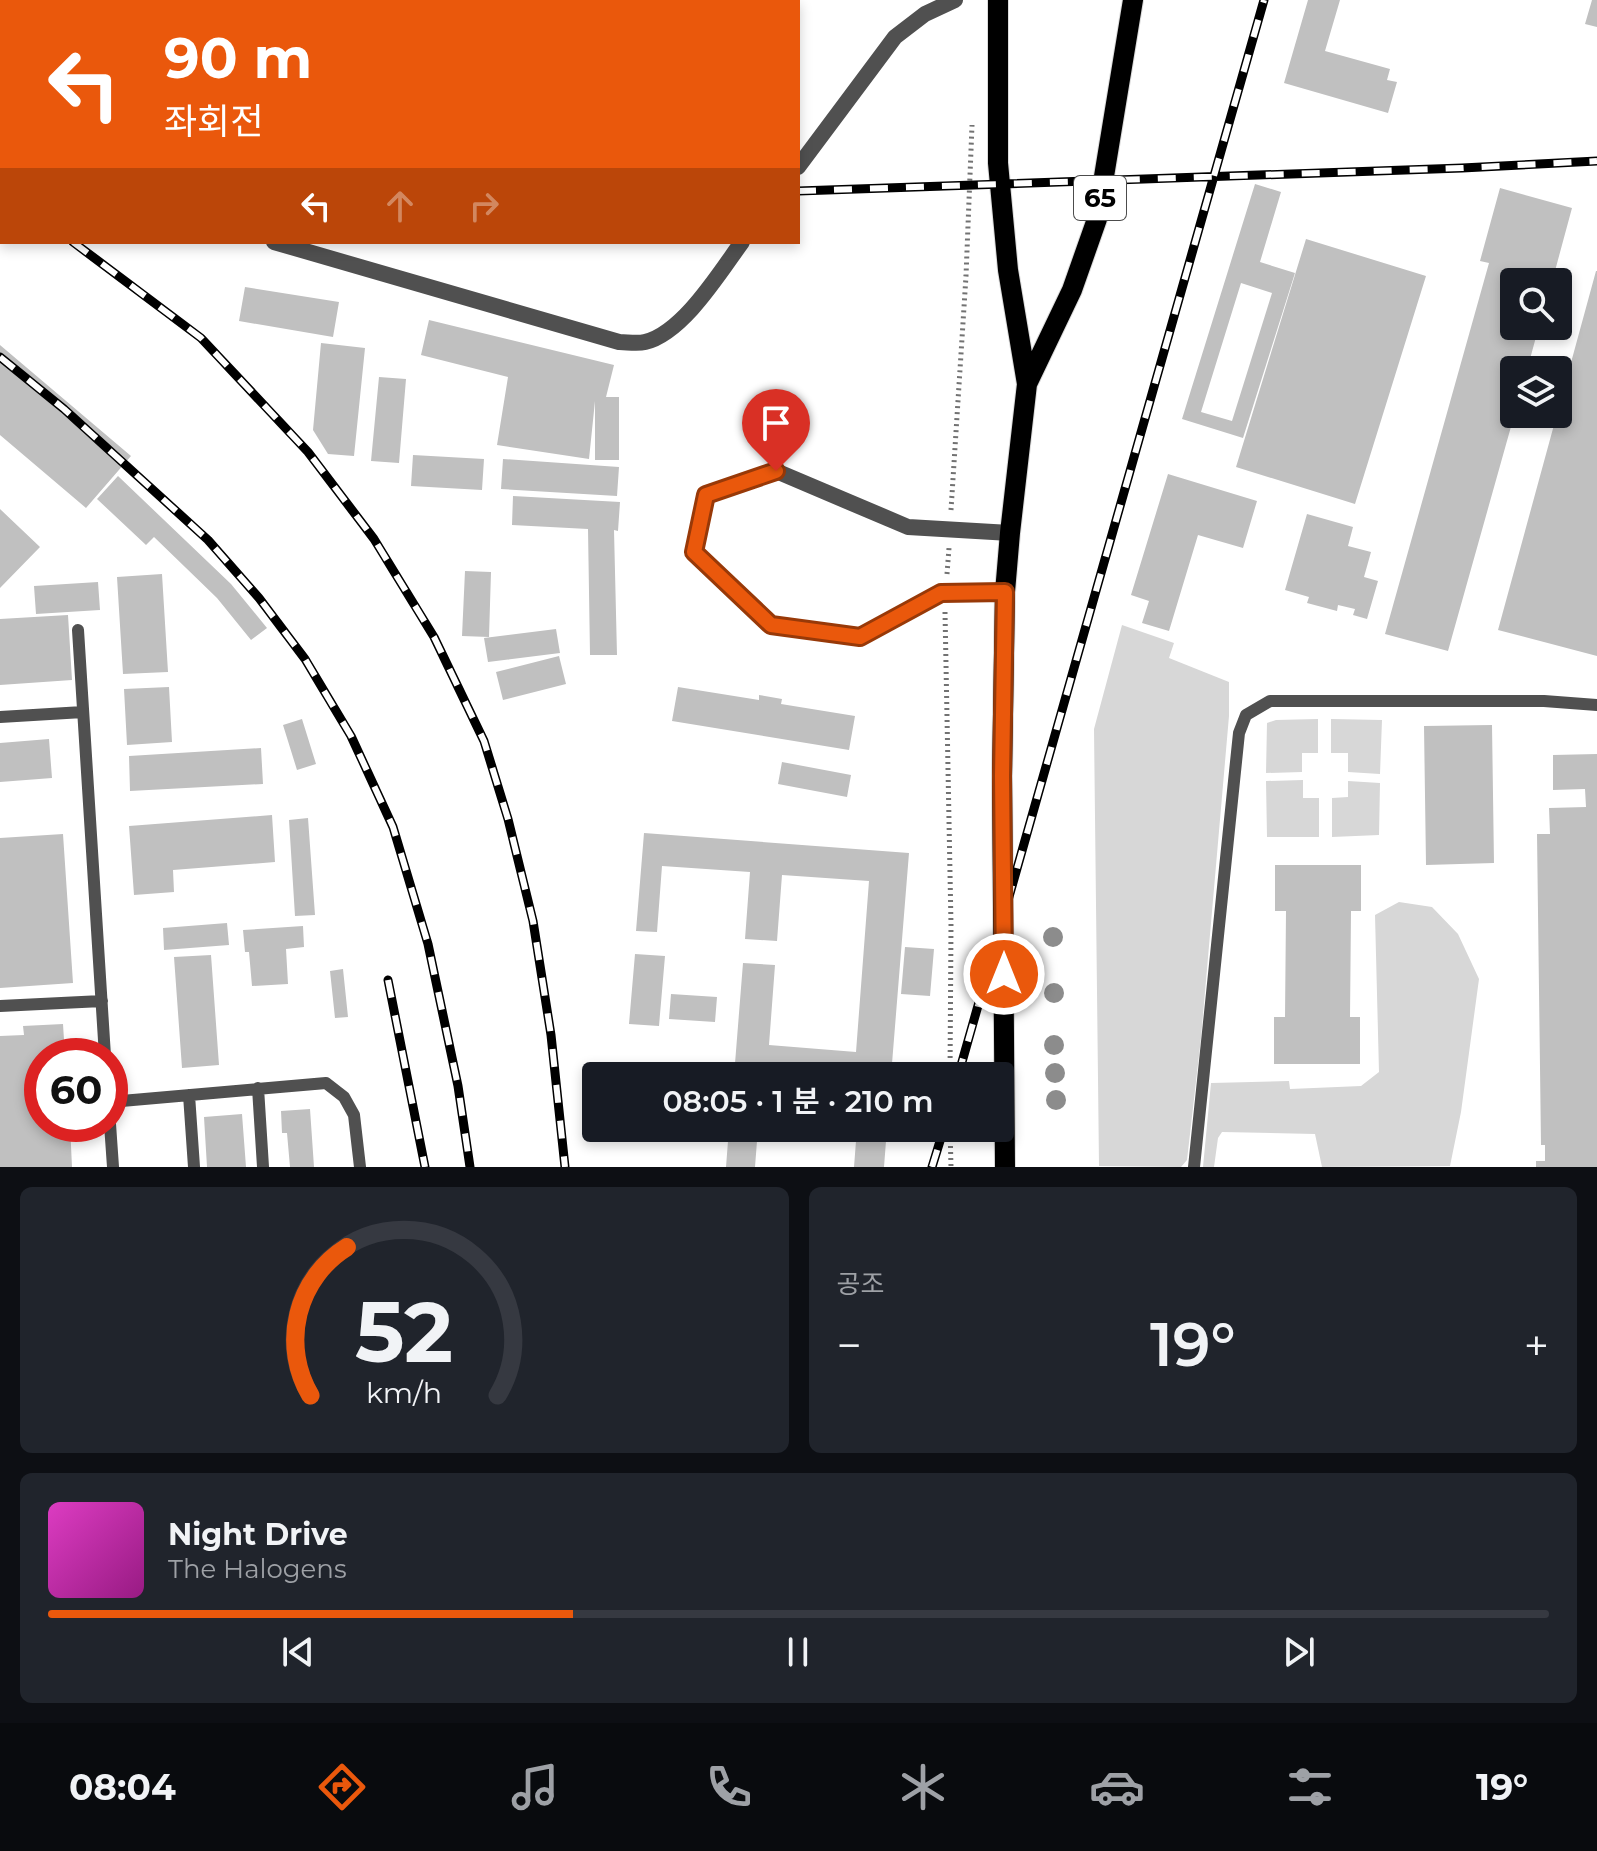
<!DOCTYPE html>
<html lang="ko">
<head>
<meta charset="utf-8">
<style>
  :root { --surface:#171b24; --page:#20242c; --text:#f1f3f6; --muted:#9ea1a6; --line:#363941; --accent:#ea580c }
  body { margin:0; font-family:Montserrat,"Noto Sans KR",sans-serif; background:var(--page); color:var(--text); height:100vh; display:flex; flex-direction:column; font-size:30px; white-space:nowrap }
  * { box-sizing:border-box; margin:0 }
  p { font-size:26px; color:var(--muted) }
  .icon { flex:none; width:44px; height:44px; fill:none; stroke:currentColor; stroke-width:2; stroke-linecap:round; stroke-linejoin:round }
  .map { position:relative; height:1167px; overflow:hidden }
  .sheet { display:flex; flex-direction:column; gap:20px; padding:20px; background:#0d0f14; flex:1 }
  .sheet>* { flex:none }
  .top-card { position:absolute; left:0px; top:0px; width:800px; height:244px; box-shadow:0 4px 12px #0003; background:#ea580c; color:#fff; overflow:hidden }
  .tools { position:absolute; left:1500px; top:268px; display:grid; gap:16px }
  .tools a { display:grid; place-items:center; width:72px; height:72px; border-radius:8px; background:var(--surface); box-shadow:0 4px 12px #0003; font-size:40px }
  .speed { position:absolute; left:24px; top:1038px; display:flex; gap:16px; font-size:40px; font-weight:700; text-align:center }
  .speed>* { display:grid; place-content:center; width:104px; height:104px; border-radius:50%; background:var(--surface); box-shadow:0 4px 12px #0003; line-height:1 }
  .speed .limit { border:12px solid #d22; background:#fff; color:#111 }
  .pin { position:absolute; display:grid; place-items:center; width:68px; height:68px; color:#fff; margin:-82px -34px; border-radius:50% 50% 50% 0; rotate:-45deg; box-shadow:0 0 8px #0007 }
  .pin .icon { rotate:45deg }
  .me { position:absolute; width:88px; margin:-44px; rotate:0deg; stroke-linejoin:round; filter:drop-shadow(0 0 6px #0008) }
  .turn { display:flex; align-items:center; gap:28px; height:168px; padding:0 32px; font-size:36px }
  .turn .icon { width:104px; height:104px; stroke-width:2.5 }
  .turn b { display:block; font-size:56px; line-height:68px }
  .lanes { display:flex; align-items:center; height:76px; padding:0 32px; background:#0003; justify-content:center; gap:40px; direction:ltr }
  .lanes .off { opacity:.35 }
  .big { font-size:60px; font-weight:600; line-height:1.1 }
  .sheet .widget { flex:1; display:flex; flex-direction:column; justify-content:center; gap:12px; min-width:0; padding:0 28px; border-radius:12px; background:var(--page) }
  .sheet .dial { align-items:center; gap:0 }
  .dial svg { height:208px; overflow:visible; fill:none; stroke:var(--line); stroke-width:7; stroke-linecap:round; text-anchor:middle }
  .dial text { fill:var(--text); stroke:none }
  .song { display:flex; align-items:center; gap:24px }
  .cover { width:96px; height:96px; border-radius:12px; background:linear-gradient(135deg,hsl(310 70% 55%),hsl(310 70% 35%)) }
  .played { height:8px; border-radius:4px; background:linear-gradient(90deg,var(--accent) 35%,var(--line) 35%) }
  .keys { display:flex; justify-content:space-around; direction:ltr }
  .heat { display:flex; justify-content:space-between; align-items:center; font-size:44px; direction:ltr }
  .sheet .tiles { flex:1; display:grid; gap:20px; grid-template-columns:1fr 1fr }
  .widget:last-child { grid-column:span 2 }
  .trip { position:absolute; left:582px; top:1062px; width:432px; height:80px; border-radius:8px; background:var(--surface); box-shadow:0 4px 12px #0003; font-weight:600; line-height:80px; text-align:center }
  .menu { display:flex; height:128px; justify-content:space-around; align-items:center; background:#090b0e; color:var(--muted) }
  .menu .icon { width:56px; height:56px }
  .menu .current { color:var(--accent) }
  .menu b { font-size:36px; color:var(--text) }
  .map>svg:first-child { display:block }
  .green { fill:#d7d7d7 }
  .lines { fill:none; stroke-linecap:round; stroke-linejoin:round }
  .stream { stroke:#9e9e9e; stroke-width:8 }
  .building { fill:#c0c0c0; fill-rule:evenodd }
  .primary-casing { stroke:#dbdbdb; stroke-width:22 }
  .path { stroke:#727272; stroke-width:5; stroke-dasharray:2 4; stroke-linecap:butt }
  .service { stroke:#505050; stroke-width:12 }
  .minor { stroke:#505050; stroke-width:16 }
  .primary { stroke:#000; stroke-width:20 }
  .rail-casing { stroke:#000; stroke-width:9 }
  .rail { stroke:#fff; stroke-width:6; stroke-dasharray:18; stroke-linecap:butt }
  .tree { fill:#8c8c8c }
  .route-casing { stroke:#983908; stroke-width:20 }
  .route { stroke:#ea580c; stroke-width:14 }
  .labels { text-anchor:middle; dominant-baseline:central; stroke-width:8; stroke-linejoin:round; paint-order:stroke }
  .shield { fill:#fff; stroke:#4c4c4c; stroke-width:2 }
  .shield-label { font-size:26px; font-weight:bold; fill:#000 }
</style>
</head>
<body>
<div class="map">
<svg width="1597" height="1167" viewBox="0 0 1597 1167">
  <rect width="100%" height="100%" fill="#fff"/>
  <path class="green" d="M1122,625l52,18 -5,15 60,24v34l-28,322 -14,122 -6,7 -82,-1 -5,-437z
    M1318,719v34h-16v19l-36,1 1,-50 9,-3z
    M1331,719l51,1 -2,54 -32,-2v-19h-17z
    M1303,780v18h16v39h-52l-1,-56z
    M1348,781l32,2 -1,52 -47,2v-39l16,-1z
    M1399,902l33,5 26,27 21,45 -18,133 -11,54 -128,1 -7,-33 -93,-2 -4,6 -4,29h-11l8,-84 78,-2 1,8 71,-3 18,-14 -4,-157z"/>
  <g class="lines">
    <path class="stream" d="M0,97h2"/>
  </g>
  <path class="building" d="M1308,0h32l-15,51 65,18 -3,11 10,2 -9,31 -104,-30z
    M1592,0h5v27l-12,-3z
    M1255,184l26,8 -21,70 35,11 -52,165 -61,-19zM1241,283l31,10 -40,128 -31,-9z
    M1500,188l72,20 -20,74h-38v44h25l-12,44h-13v46l-66,235 -63,-17 104,-371 -9,-2z
    M1306,239l120,37 -71,228 -119,-37z
    M1596,271h1v385l-99,-26z
    M245,287l94,15 -6,35 -94,-16z
    M429,320l185,45 -8,32h13v63h-24v-59l-6,58 -92,-14 11,-68 -87,-22z
    M321,343l44,5 -11,108 -26,-2 -15,-24z
    M0,345l131,111 -45,52 -86,-73z
    M379,377l27,2 -7,84 -28,-2z
    M413,455l71,4 -2,31 -71,-4z
    M503,459l116,8 -2,29 -116,-7z
    M1168,474l89,27 -14,47 -45,-13 -29,96 -27,-8 7,-22 -18,-6z
    M118,476l113,108 36,44 -16,12 -34,-42 -63,-61 -8,8 -49,-46z
    M513,496l107,6 -2,29 -4,-1 3,125h-27l-2,-126 -76,-4z
    M0,509l40,38 -40,41z
    M1307,514l46,13 -5,19 23,6 -7,25 14,4 -11,38 -14,-4 2,-6 -17,-4 -1,6 -30,-8 2,-6 -24,-7z
    M465,571l26,1 -2,65 -27,-1z
    M162,574l6,98 -45,2 -6,-97z
    M98,582l2,28 -64,4 -2,-28z
    M68,615l4,65 -72,5v-66z
    M556,629l4,24 -72,9 -4,-24z
    M559,656l7,28 -63,16 -7,-28z
    M169,687l3,55 -45,3 -3,-56z
    M678,687l81,13v-5l23,4 -1,5 74,12 -6,34 -177,-29z
    M302,719l14,45 -19,6 -14,-45z
    M1492,725l2,138 -68,2 -2,-139z
    M49,739l3,39 -52,4v-39z
    M261,748l2,36 -133,7 -1,-35z
    M1597,754v413h-61v-6h9v-16h-4l-4,-311h13l-1,-26 37,-1 -1,-18 -32,1v-35z
    M782,762l69,13 -4,22 -69,-13z
    M272,815l3,47 -102,8 1,22 -40,3 -5,-69z
    M308,818l7,97 -20,1 -6,-96z
    M644,833l265,20 -18,223h-157l9,-113 32,2 -6,80 87,7 13,-171 -87,-6 -5,66 -32,-2 5,-67 -88,-6 -5,66 -21,-1z
    M63,834l10,149 -73,5v-150z
    M1275,865h86v46h-10l-1,106h10v47h-86v-47h11l1,-106h-11z
    M227,923l2,22 -65,5 -1,-22z
    M303,926l1,21 -18,2 2,35 -36,2 -3,-34h-4l-2,-22z
    M905,947l29,2 -4,47 -29,-2z
    M635,954l30,2 -6,70 -30,-2z
    M211,955l8,110 -37,3 -8,-111z
    M343,969l5,48 -13,1 -5,-47z
    M671,994l46,3 -2,25 -46,-3z
    M63,1024l2,32h-23v68h28l2,43h-72v-131l24,-1 -1,-9z
    M310,1109l4,58h-24l-3,-34h-5l-1,-22z
    M242,1114l4,53h-39l-3,-50z
    M729,1128h29l-3,39h-29z
    M857,1128h30l-3,39h-30z"/>
  <g class="lines">
    <defs>
      <path id="primary" d="M998,0v163l10,107 19,114 -17,149 -5,59 -3,184 3,391
        M1027,384l45,-94 25,-71 36,-219"/>
    </defs>
    <use href="#primary" class="primary-casing"/>
    <path class="path" d="M951,510l15,-234 6,-151
      M947,574l2,-26
      M945,612l6,313 -1,151
      M950,1128l1,39"/>
    <path class="service" d="M706,0v2
      M78,630l27,426
      M0,717l83,-5
      M0,1006l102,-5
      M258,1088l5,79
      M189,1095l5,72
      M110,1102l216,-19 18,14 10,18 6,52
      M110,1124l3,43
      M1194,1167l45,-434 7,-18 24,-14h274l53,4"/>
    <path class="minor" d="M0,162l2,1
      M798,167l97,-130 30,-23 30,-14
      M274,242l345,100c8,0 18,2 26,0 38,-9 75,-70 97,-100
      M1005,592l-64,1 -81,44 -89,-12 -77,-73 12,-57 70,-24 132,56 102,6"/>
    <use href="#primary" class="primary"/>
    <defs>
      <path id="rail" d="M0,56h2
        M798,191l664,-23 135,-7
        M0,207l2,1
        M73,242l128,96 107,114 66,87 60,98 50,104 24,78 25,102 18,114 14,132
        M0,357l64,52 144,131 51,58 46,61 46,77 42,91 35,117 30,142 12,81
        M388,980l37,187
        M958,1076l306,-1076
        M932,1167l12,-39"/>
    </defs>
    <use href="#rail" class="rail-casing"/>
    <use href="#rail" class="rail"/>
  </g>
  <g class="tree">
    <circle cx="1053" cy="937" r="10"/>
    <circle cx="1054" cy="993" r="10"/>
    <circle cx="1054" cy="1045" r="10"/>
    <circle cx="1055" cy="1073" r="10"/>
    <circle cx="1056" cy="1100" r="10"/>
  </g>
  <g class="lines">
    <defs>
      <path id="route" d="M776,471l-70,24 -12,57 77,73 89,12 81,-44 64,-1 -3,184 2,198"/>
    </defs>
    <use href="#route" class="route-casing"/>
    <use href="#route" class="route"/>
  </g>
  <g class="labels">
    <rect class="shield" x="1074" y="176" width="52" height="44" rx="6"/>
    <g class="shield-label">
      <text x="1100" y="198">65</text>
    </g>
  </g>
</svg>
<div class="tools">
<a><svg class="icon" aria-label="search" viewBox="0 0 24 24"><circle cx="10" cy="10" r="6"/><path d="M15 15l6 6"/></svg></a>
<a><svg class="icon" aria-label="layers" viewBox="0 0 24 24"><path d="M12 4l9 5-9 5-9-5zM3 14l9 5 9-5"/></svg></a>
</div>
<div class="speed"><div class="limit">60</div></div>
<div class="pin" style="left:776px;top:471px;background:#d93025"><svg class="icon" aria-label="arrive" viewBox="0 0 24 24"><path d="M6 21V4h12l-3 4 3 4H6"/></svg></div>
<svg class="me" style="left:1004px;top:974px" viewBox="-20 -20 40 40"><circle r="17" fill="#ea580c" stroke="#fff" stroke-width="3"/><path d="M0-11L8 9 0 5-8 9z" fill="#fff"/></svg>
<div class="trip">08:05 · 1 분 · 210 m</div>
<div class="top-card">
<div class="turn"><svg class="icon" aria-label="left" viewBox="0 0 24 24"><path d="M17 20v-9H6M10 6l-5 5 5 5"/></svg><div><b>90 m</b>좌회전</div></div>
<div class="lanes"><svg class="icon" aria-label="left" viewBox="0 0 24 24"><path d="M17 20v-9H6M10 6l-5 5 5 5"/></svg><svg class="icon off" aria-label="ahead" viewBox="0 0 24 24"><path d="M12 20V5M6 11l6-6 6 6"/></svg><svg class="icon off" aria-label="right" viewBox="0 0 24 24"><path d="M7 20v-9h11M14 6l5 5-5 5"/></svg></div>
</div>
</div>
<section class="sheet">
<div class="tiles">
<div class="widget dial"><svg viewBox="0 0 100 80">
<path d="M14 69A42 42 0 1 1 86 69"/>
<path d="M14 69A42 42 0 0 1 28 12" stroke="#ea580c"/>
<text x="50" y="56" font-size="32" font-weight="700">52</text>
<text x="50" y="72" font-size="11">km/h</text>
</svg></div>
<div class="widget"><p>공조</p>
<div class="heat"><a>−</a><b class="big">19°</b><a>+</a></div>
</div>
<div class="widget">
<div class="song"><i class="cover"></i><div><b>Night Drive</b><p>The Halogens</p></div></div>
<div class="played"></div>
<div class="keys"><svg class="icon" aria-label="previous" viewBox="0 0 24 24"><path d="M18 5L8 12l10 7zM5 5v14"/></svg><svg class="icon" aria-label="pause" viewBox="0 0 24 24"><path d="M8 5v14M16 5v14"/></svg><svg class="icon" aria-label="next" viewBox="0 0 24 24"><path d="M6 5l10 7-10 7zM19 5v14"/></svg></div>
</div>
</div>
</section>
<nav class="menu">
<b>08:04</b>
<svg class="icon current" aria-label="directions" viewBox="0 0 24 24"><path d="M12 3l9 9-9 9-9-9zM9 14v-3h6M13 9l2 2-2 2"/></svg>
<svg class="icon" aria-label="music" viewBox="0 0 24 24"><path d="M9 18V5l10-2v13"/><circle cx="6" cy="18" r="3"/><circle cx="16" cy="16" r="3"/></svg>
<svg class="icon" aria-label="phone" viewBox="0 0 24 24"><path d="M5 4h4l2 5-3 2q2 4 5 5l2-3 5 2v4C11 20 4 13 5 4z"/></svg>
<svg class="icon" aria-label="climate" viewBox="0 0 24 24"><path d="M12 3v18M4 7l16 10M4 17L20 7"/></svg>
<svg class="icon" aria-label="car" viewBox="0 0 24 24"><path d="M5 17H2v-5l4-1 3-4h7l3 4 3 1v5h-3M9 17h6M6 11h13"/><circle cx="7" cy="17" r="2"/><circle cx="17" cy="17" r="2"/></svg>
<svg class="icon" aria-label="filters" viewBox="0 0 24 24"><path d="M4 7h16M4 17h16"/><circle cx="9" cy="7" r="2"/><circle cx="15" cy="17" r="2"/></svg>
<b>19°</b>
</nav>
</body>
</html>
